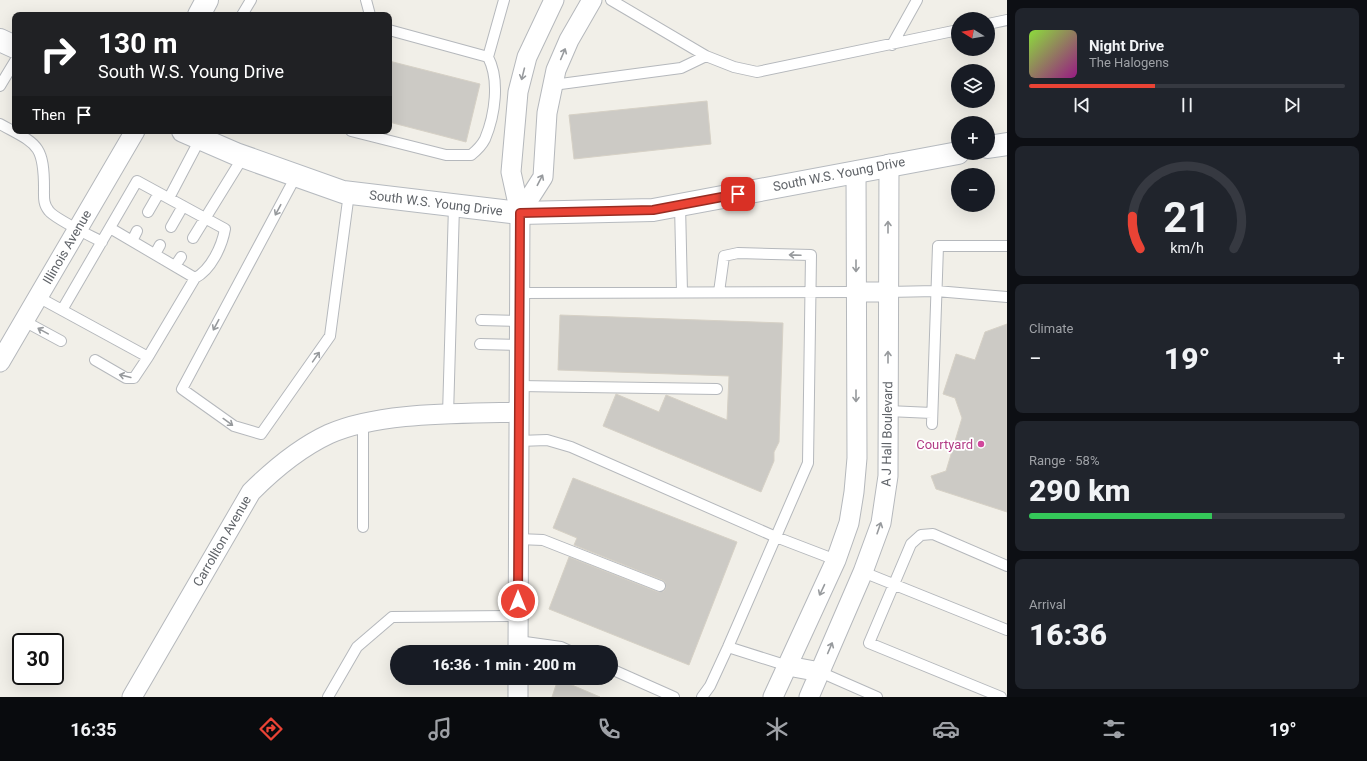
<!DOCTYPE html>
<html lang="en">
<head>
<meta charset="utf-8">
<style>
  :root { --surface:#171b24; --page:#20242c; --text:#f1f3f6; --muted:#9ea1a6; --line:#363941; --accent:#ea4335 }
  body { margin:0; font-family:Roboto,sans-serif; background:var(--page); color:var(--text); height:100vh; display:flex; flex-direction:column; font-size:15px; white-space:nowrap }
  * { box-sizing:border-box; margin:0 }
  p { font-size:13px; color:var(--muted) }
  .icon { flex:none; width:22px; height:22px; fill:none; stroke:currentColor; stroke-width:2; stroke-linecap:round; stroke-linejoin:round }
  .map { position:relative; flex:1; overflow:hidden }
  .panel { display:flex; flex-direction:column; gap:8px; padding:8px; background:#0d0f14; width:360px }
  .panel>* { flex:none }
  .hud { position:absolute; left:12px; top:12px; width:380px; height:122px; border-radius:8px; box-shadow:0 4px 16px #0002; background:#202124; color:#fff; overflow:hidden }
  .needle { width:26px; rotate:281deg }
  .buttons { position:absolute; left:951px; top:12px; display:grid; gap:8px }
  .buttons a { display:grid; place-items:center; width:44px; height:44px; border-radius:50%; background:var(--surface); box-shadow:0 4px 16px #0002; font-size:20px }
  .speed { position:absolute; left:12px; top:633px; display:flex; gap:8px; font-size:20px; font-weight:700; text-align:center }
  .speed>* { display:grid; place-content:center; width:52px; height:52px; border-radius:50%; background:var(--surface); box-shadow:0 4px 16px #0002; line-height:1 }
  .speed .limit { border:2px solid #111; border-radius:6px; background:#fff; color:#111 }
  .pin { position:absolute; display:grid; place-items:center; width:34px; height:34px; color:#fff; margin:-17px; border-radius:8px; box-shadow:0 2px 6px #0006 }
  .me { position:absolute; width:44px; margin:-22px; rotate:0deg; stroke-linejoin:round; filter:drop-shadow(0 0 3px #0008) }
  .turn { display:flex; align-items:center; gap:14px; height:84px; padding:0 20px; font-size:18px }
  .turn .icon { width:52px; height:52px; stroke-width:2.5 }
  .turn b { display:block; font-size:28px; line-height:34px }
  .then { display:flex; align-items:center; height:38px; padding:0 20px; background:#0003; gap:8px; font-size:15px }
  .big { font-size:30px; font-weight:800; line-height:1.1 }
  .panel .tile { flex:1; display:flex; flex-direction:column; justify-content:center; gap:6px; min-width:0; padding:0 14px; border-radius:8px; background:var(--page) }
  .panel .dial { align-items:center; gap:0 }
  .dial svg { height:104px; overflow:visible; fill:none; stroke:var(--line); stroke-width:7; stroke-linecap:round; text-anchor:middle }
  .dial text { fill:var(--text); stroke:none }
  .song { display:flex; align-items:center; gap:12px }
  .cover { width:48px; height:48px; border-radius:6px; background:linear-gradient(135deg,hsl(90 70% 55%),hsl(310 70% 35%)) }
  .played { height:4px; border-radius:2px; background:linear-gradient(90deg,var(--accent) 40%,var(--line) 40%) }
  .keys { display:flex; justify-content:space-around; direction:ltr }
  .heat { display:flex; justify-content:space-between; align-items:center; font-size:22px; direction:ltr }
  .charge { height:6px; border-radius:3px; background:linear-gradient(90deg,#34c759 58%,var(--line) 0) }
  .trip { position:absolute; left:390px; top:645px; width:228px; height:40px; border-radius:20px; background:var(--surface); box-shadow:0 4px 16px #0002; font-weight:800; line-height:40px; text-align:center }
  .dock { display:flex; height:64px; justify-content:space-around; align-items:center; background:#090b0e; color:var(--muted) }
  .dock .icon { width:28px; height:28px }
  .dock .current { color:var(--accent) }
  .dock b { font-size:18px; color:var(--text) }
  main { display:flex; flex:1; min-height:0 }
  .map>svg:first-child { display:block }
  .building { fill:#cccac5; stroke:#d6d1c6 }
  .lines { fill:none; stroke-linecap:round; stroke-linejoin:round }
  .service-casing { stroke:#b5b8bc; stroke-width:12 }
  .minor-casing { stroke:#b5b8bc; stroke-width:21 }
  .tertiary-casing { stroke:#b5b8bc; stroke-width:24 }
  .secondary-casing { stroke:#b6babf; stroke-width:24 }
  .service { stroke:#fff; stroke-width:10 }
  .minor { stroke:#fff; stroke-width:19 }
  .tertiary { stroke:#fff; stroke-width:22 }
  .secondary { stroke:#fff; stroke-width:22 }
  .oneway { stroke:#979a9d }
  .route-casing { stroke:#982c22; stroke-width:10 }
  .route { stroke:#ea4335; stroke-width:7 }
  .hotel-dot { fill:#d1479c; stroke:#fff; stroke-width:1.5 }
  .labels { text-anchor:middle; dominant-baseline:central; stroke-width:3.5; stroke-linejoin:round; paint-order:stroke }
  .street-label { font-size:13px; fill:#5f6368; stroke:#fff }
  .hotel-label { font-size:13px; fill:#b23c85; stroke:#fff; text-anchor:end }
</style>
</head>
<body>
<main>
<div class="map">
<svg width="1007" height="697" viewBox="0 0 1007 697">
  <rect width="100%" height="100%" fill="#f1efe8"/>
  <path class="building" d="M389,61l91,23 -14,58 -77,-20z
    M707,101l4,43 -137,15 -5,-44z
    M560,315l223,8 -4,119 -5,10v9l-13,31 -158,-66 13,-32 43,18 7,-17 61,25 2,-44 -171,-6z
    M1007,324v188l-71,-23 -5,-13 15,-5 16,-53 -7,-20 -12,-4 13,-40 19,6 10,-28z
    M573,478l164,64 -48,123 -140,-56 20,-52 89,35 6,-1 2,-3 -1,-6 -3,-2 -88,-35 3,-7 -24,-10z
    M558,679l42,18h-48z"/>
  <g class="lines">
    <defs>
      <path id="service" d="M366,0l4,15
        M611,0l95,56 28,11 23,5 201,-42
        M242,15l9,-15
        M988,24l19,-4
        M389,30l99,27 16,-57
        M892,45l25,-45
        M553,85l128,-17 25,-12
        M0,86l15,-25
        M0,124c36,20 44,19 44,64 0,9 -1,16 5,23 6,8 42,25 53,31
        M351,131l95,24h25c5,-4 11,-10 14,-16 10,-24 15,-59 3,-82
        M296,176l-114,213 52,37 27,8 69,-98 19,-143
        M169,198l31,-59
        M680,205l2,87
        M148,212l11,-19
        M171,227l12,-21
        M110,228l85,50
        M193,238l50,-81
        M132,241l5,-10
        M155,254l5,-9
        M175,266l6,-9
        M888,292l48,-1 71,6
        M520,293l336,-1
        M38,297l110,60 47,-79c16,-8 27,-32 30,-49l-88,-48 -75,129
        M481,320l39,1
        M24,321l37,20
        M480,344l40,1
        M95,360l31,18h8l14,-21
        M519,386l198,3
        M888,411l44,2
        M448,415l6,-209
        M363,423v104
        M932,424l6,-178h69
        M519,441l28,-1 24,7 205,90 60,23
        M518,539l25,1 117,46
        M863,572l144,58
        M518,641l43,6 11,5
        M728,647l60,19
        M611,669l63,28
        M820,672l57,25
        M328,697l29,-50 35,-30 126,-1
        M702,697l8,-11 18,-39 80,-184 3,-208 -73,-2 -14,3 -5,36
        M1001,697l-132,-54 42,-99 10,-9 12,-1 74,32"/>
      <path id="minor" d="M520,213l23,-36 4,-64 9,-43 13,-30 23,-40
        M856,292h32
        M0,362l135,-231
        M518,652l2,-439 -9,-41 7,-80 9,-35 27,-57
        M788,666l32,6
        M132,697l119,-205c23,-23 48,-44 78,-58 52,-23 133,-20 190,-22
        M518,697v-19
        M773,697l63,-137 13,-37 5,-31 3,-34 -1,-287
        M809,697l54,-125 18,-49 7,-47 1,-312"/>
      <path id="tertiary" d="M199,15l8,-15"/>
      <path id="secondary" d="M0,40l15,7
        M183,131l53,23 107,38 177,21 133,-3 305,-57
        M988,147l19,-3"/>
    </defs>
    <use href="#service" class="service-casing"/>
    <use href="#minor" class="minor-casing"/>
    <use href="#tertiary" class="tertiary-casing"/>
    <use href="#secondary" class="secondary-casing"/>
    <use href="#service" class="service"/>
    <use href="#minor" class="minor"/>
    <use href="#tertiary" class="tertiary"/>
    <use href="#secondary" class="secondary"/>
  </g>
  <defs><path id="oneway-shaft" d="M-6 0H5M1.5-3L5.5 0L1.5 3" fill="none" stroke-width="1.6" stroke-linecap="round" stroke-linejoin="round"/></defs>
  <g class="oneway">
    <use href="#oneway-shaft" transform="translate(563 54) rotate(-67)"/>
    <use href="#oneway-shaft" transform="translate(523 74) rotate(104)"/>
    <use href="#oneway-shaft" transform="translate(540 180) rotate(-63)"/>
    <use href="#oneway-shaft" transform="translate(278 210) rotate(118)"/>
    <use href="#oneway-shaft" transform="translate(888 227) rotate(-90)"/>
    <use href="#oneway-shaft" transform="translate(795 255) rotate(-178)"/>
    <use href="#oneway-shaft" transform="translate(856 266) rotate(90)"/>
    <use href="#oneway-shaft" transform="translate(216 325) rotate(118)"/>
    <use href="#oneway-shaft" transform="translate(43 331) rotate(-151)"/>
    <use href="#oneway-shaft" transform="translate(316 357) rotate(-55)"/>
    <use href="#oneway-shaft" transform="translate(888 357) rotate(-90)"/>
    <use href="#oneway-shaft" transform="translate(125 376) rotate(-166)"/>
    <use href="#oneway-shaft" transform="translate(856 396) rotate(90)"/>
    <use href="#oneway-shaft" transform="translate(228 422) rotate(36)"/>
    <use href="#oneway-shaft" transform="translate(879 528) rotate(-71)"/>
    <use href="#oneway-shaft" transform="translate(822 590) rotate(115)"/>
    <use href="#oneway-shaft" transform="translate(830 648) rotate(-67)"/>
  </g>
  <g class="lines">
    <defs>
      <path id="route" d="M518,601l2,-388 133,-3 85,-16"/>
    </defs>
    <use href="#route" class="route-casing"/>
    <use href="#route" class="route"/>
  </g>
  <circle class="hotel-dot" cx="981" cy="444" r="4"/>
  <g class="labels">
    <g class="street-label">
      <text transform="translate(839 174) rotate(-11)">South W.S. Young Drive</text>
      <text transform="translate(436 203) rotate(7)">South W.S. Young Drive</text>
      <text transform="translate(67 247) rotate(-60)">Illinois Avenue</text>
      <text transform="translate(887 434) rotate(-89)">A J Hall Boulevard</text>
      <text transform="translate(222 541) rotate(-60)">Carrollton Avenue</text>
    </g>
    <g class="hotel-label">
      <text x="973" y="444">Courtyard</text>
    </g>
  </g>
</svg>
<div class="buttons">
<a><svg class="needle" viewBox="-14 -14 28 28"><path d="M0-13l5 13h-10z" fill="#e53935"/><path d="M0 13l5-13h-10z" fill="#9ea1a6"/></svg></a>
<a><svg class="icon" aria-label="layers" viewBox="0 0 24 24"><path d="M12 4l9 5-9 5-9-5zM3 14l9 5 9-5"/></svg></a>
<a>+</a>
<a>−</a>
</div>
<div class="speed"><div class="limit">30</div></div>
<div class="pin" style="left:738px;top:194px;background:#d93025"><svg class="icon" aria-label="arrive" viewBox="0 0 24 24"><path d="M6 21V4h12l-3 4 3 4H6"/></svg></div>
<svg class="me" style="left:518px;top:601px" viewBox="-20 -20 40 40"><circle r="17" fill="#ea4335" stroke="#fff" stroke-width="3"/><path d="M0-11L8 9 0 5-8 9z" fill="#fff"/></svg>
<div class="trip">16:36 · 1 min · 200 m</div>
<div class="hud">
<div class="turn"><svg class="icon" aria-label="right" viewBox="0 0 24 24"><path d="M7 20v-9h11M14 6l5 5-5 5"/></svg><div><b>130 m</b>South W.S. Young Drive</div></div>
<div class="then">Then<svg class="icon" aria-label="arrive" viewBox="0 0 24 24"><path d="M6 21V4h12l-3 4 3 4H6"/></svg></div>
</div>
</div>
<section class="panel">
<div class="tile">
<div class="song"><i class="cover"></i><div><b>Night Drive</b><p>The Halogens</p></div></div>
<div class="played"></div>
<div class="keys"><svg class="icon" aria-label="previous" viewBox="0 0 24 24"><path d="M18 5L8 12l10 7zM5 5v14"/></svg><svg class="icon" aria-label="pause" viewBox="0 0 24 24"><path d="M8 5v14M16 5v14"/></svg><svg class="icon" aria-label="next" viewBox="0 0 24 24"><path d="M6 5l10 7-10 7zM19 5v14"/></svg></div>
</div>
<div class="tile dial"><svg viewBox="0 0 100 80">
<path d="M14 69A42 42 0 1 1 86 69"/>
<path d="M14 69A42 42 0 0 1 8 44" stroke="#ea4335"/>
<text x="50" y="56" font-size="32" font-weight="700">21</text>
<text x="50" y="72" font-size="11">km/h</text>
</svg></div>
<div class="tile"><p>Climate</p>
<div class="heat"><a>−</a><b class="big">19°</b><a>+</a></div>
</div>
<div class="tile"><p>Range · 58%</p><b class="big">290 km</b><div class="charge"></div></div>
<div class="tile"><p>Arrival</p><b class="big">16:36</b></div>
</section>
</main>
<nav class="dock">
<b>16:35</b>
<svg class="icon current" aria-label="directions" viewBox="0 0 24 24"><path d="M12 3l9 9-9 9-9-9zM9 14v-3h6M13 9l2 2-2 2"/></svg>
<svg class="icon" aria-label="music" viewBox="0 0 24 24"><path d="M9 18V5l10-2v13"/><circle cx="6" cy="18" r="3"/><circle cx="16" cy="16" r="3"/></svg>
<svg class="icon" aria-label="phone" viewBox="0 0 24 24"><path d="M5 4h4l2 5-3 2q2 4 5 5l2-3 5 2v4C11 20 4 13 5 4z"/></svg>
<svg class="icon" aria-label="climate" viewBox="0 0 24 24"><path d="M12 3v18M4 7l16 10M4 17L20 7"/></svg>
<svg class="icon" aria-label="car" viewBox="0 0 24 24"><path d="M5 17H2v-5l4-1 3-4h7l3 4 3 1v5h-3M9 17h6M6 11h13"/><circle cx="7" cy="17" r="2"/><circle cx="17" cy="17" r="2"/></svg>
<svg class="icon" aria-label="filters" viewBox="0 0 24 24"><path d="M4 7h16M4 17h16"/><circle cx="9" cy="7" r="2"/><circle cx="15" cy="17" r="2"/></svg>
<b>19°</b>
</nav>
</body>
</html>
